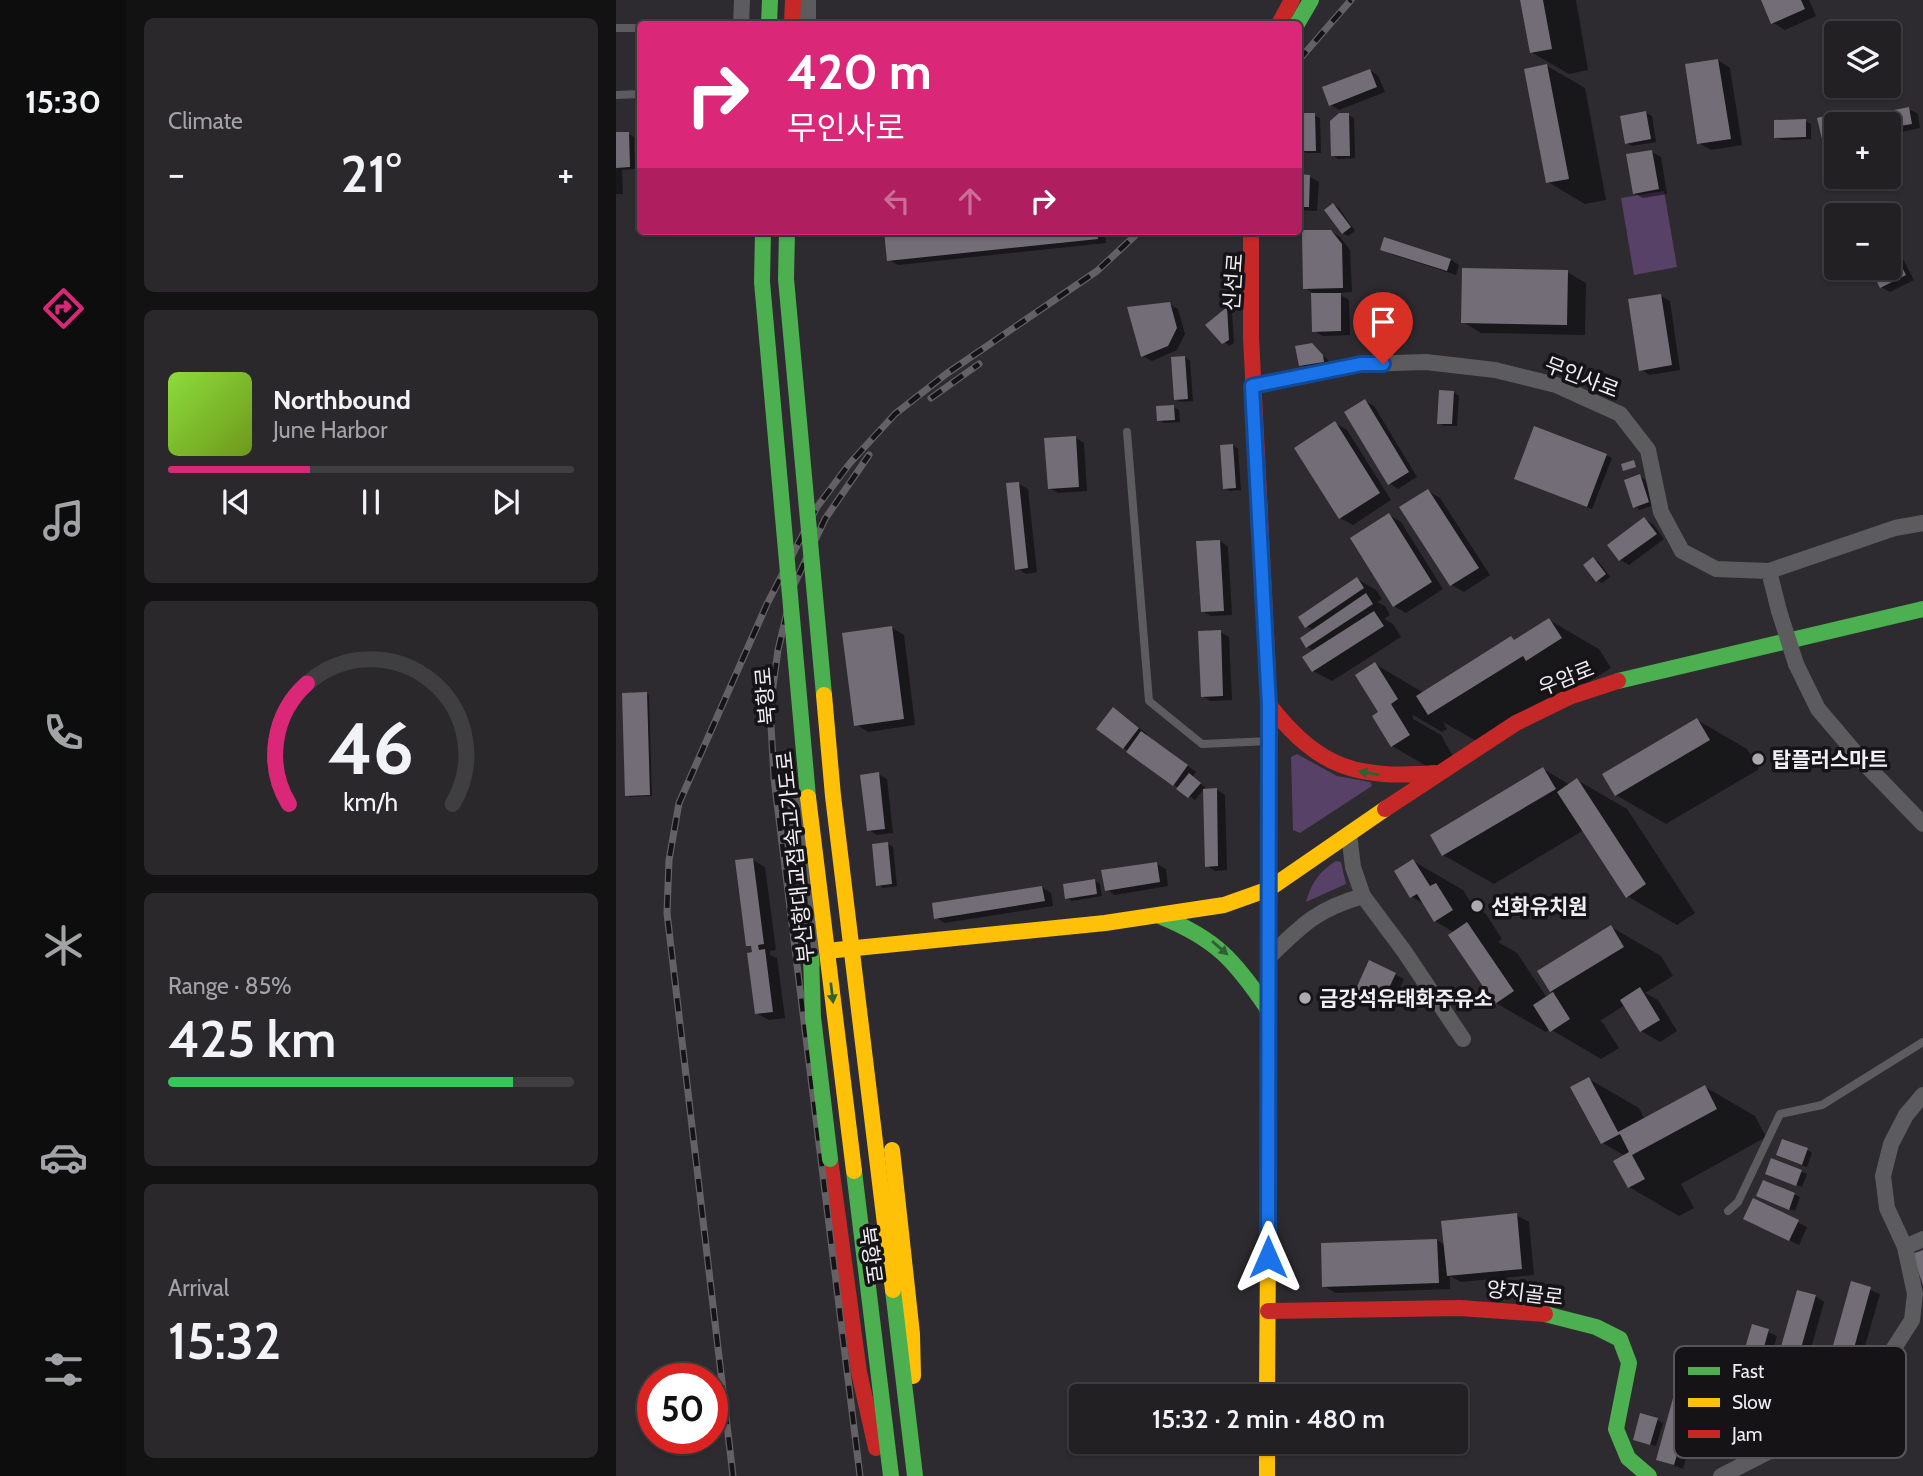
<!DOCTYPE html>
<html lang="en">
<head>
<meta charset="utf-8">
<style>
  :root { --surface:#222023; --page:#2a282b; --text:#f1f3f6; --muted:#a2a3a6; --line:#3f3e41; --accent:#db2777 }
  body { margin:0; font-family:Cabin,"Noto Sans KR",sans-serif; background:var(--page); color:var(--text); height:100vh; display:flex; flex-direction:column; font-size:26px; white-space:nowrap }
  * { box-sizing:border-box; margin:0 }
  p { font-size:23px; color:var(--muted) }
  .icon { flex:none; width:38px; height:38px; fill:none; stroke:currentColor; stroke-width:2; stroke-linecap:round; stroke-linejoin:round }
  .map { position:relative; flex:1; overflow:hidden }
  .details { display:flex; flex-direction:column; gap:18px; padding:18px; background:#131213; width:490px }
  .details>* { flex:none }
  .hud { position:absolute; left:21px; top:21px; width:665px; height:214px; border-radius:7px; box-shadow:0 2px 5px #0004,0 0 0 2px var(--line); background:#db2777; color:#fff; overflow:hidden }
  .buttons { position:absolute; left:1208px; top:21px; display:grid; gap:14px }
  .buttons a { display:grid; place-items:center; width:77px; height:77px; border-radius:7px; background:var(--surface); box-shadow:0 2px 5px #0004,0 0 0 2px var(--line); font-size:35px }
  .speed { position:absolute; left:21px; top:1363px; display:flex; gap:14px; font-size:35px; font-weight:700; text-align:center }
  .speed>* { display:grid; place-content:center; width:91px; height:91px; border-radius:50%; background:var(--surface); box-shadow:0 2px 5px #0004,0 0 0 2px var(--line); line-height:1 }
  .speed .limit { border:10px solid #d22; background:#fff; color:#111 }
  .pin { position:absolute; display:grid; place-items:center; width:60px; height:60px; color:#fff; margin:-72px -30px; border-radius:50% 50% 50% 0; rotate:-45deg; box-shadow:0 0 7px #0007 }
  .pin .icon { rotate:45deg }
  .me { position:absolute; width:77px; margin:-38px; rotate:0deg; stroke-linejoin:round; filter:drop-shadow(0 0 5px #0008) }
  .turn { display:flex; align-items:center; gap:24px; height:147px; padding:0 35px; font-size:32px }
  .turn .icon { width:91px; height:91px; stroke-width:2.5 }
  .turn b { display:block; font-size:49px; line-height:60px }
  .lanes { display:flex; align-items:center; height:66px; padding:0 35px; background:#0003; justify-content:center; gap:35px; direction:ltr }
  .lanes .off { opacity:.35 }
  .big { font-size:52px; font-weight:600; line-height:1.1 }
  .details .tile { flex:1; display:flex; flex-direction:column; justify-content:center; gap:10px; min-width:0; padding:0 24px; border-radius:10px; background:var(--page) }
  .details .dial { align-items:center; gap:0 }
  .dial svg { height:182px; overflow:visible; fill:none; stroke:var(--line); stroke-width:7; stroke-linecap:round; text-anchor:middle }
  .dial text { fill:var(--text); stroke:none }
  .song { display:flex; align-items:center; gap:21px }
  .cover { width:84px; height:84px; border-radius:10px; background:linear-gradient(135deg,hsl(90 70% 55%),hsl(80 70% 35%)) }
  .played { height:7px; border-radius:4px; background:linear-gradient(90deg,var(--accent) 35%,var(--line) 35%) }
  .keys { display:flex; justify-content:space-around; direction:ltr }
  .heat { display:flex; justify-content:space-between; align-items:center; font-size:38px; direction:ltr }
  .charge { height:10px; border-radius:5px; background:linear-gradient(90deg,#34c759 85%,var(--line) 0) }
  .trip { position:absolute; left:453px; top:1384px; width:399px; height:70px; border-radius:7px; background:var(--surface); box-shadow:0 2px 5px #0004,0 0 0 2px var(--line); font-weight:600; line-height:70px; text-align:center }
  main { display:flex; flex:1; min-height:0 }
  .tab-bar { display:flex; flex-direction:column; width:126px; justify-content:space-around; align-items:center; background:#0e0d0e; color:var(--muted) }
  .tab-bar .icon { width:49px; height:49px }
  .tab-bar .on { color:var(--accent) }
  .tab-bar b { font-size:32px; color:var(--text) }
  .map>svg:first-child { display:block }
  .green { fill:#574166 }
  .shadow { fill:#0007 }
  .building { fill:#736d78 }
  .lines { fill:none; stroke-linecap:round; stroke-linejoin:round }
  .lane { stroke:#5c5b5d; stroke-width:8 }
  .street { stroke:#5c5b5d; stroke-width:16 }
  .fast { stroke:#4caf50; stroke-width:16 }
  .slow { stroke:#ffc107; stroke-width:16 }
  .jam { stroke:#c62828; stroke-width:16 }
  .rail-casing { stroke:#636164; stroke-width:7 }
  .rail { stroke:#151316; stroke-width:4.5; stroke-dasharray:13; stroke-linecap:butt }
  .street-bridge { stroke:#5c5b5d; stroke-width:16 }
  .fast-bridge { stroke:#4caf50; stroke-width:16 }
  .slow-bridge { stroke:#ffc107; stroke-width:16 }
  .oneway { fill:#306133 }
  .route-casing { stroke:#114b97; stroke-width:18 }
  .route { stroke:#1a73e8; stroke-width:12 }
  .poi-dot { fill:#acaaae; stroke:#151316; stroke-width:2.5 }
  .labels { text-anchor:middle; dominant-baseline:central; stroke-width:7; stroke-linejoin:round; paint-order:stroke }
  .street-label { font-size:21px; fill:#f0eef2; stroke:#151316 }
  .poi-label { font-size:21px; font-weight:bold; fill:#f0eef2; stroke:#151316; text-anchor:start }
  .key { fill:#151316; stroke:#575558; stroke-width:2 }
  .key-label { font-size:19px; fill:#f0eef2 }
</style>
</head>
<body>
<main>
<nav class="tab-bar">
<b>15:30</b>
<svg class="icon on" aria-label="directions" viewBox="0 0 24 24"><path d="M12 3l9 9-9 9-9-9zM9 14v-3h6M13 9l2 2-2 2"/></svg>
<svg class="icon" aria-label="music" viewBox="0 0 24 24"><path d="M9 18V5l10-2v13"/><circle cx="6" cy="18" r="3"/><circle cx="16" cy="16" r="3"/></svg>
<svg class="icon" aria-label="phone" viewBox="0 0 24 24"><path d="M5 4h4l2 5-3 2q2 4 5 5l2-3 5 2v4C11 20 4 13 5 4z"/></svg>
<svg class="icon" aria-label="climate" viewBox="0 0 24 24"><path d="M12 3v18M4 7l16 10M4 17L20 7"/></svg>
<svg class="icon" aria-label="car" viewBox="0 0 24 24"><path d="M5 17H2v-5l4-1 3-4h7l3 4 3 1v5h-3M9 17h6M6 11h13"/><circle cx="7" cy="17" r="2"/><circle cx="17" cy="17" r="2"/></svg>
<svg class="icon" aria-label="filters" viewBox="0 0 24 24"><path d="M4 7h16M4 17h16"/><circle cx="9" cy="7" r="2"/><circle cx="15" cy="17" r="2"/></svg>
</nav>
<section class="details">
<div class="tile"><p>Climate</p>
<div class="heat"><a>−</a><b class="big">21°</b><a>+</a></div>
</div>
<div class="tile">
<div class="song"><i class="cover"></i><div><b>Northbound</b><p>June Harbor</p></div></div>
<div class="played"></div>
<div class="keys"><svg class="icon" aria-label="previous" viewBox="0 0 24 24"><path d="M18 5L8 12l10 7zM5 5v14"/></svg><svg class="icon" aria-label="pause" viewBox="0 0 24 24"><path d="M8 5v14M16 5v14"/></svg><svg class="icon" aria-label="next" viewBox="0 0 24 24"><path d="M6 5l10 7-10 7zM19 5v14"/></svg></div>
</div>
<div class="tile dial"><svg viewBox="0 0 100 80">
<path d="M14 69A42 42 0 1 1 86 69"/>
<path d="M14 69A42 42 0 0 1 22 16" stroke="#db2777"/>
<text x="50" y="56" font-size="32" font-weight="700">46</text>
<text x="50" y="72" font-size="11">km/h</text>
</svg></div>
<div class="tile"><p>Range · 85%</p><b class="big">425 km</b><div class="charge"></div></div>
<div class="tile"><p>Arrival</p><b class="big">15:32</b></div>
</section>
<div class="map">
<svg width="1307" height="1476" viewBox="0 0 1307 1476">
  <rect width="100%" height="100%" fill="#2d2b2f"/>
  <path class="green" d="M1048,191l13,76 -43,8 -13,-77z
    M681,754l40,22 33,6 2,4 -72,47 -7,-3 -2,-73z
    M720,861l5,1 5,22 -40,18c6,-20 13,-30 30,-41z"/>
  <path class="shadow" d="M906,0h54l12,70 -19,4 -38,-22z
    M1147,0h46l7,16 -31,14 -13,-8z
    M1102,60l12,8 12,77 -31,5 -12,-7z
    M931,66l38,22 21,112 -21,4 -37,-22z
    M754,70l8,6 7,16 -46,18 -8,-5z
    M1293,109l9,5 2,14 -32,7v-11h-41l-1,-2z
    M1030,113l6,3 4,26 -24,4 -6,-3z
    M698,115l6,3 1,35h-15l-6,-3z
    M732,115l6,3 1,40 -17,1 -5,-4z
    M1217,116l6,3 1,5h-4v19l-6,2 -6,-4 -5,-22z
    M1189,121l6,3v15l-29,1 -6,-3z
    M0,134h13l5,3 1,32 -13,1 1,24h-7z
    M1036,152l9,5 6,37 -24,4 -9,-5z
    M682,176l12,1 9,5 -2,29 -19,-1z
    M718,205l5,3 16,23 -7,5 -5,-3z
    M1272,230l26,50 -24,12 -9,-5 -9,-19h16z
    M270,231h219l1,12 -208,22 -9,-5z
    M715,231l9,6 10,13 2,42 -15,1 12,7 1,35 -27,1 -9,-5 -1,-38 -9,-5z
    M770,239l65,21 8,5 -3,10 -65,-21 -9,-5z
    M951,272l19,11 -1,52 -104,-2 -18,-11z
    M1045,296l9,5 10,69 -31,5 -8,-6z
    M553,304l9,5 7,25 -8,16 -25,11 -9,-5z
    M611,309l5,3 2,31 -5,3 -21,-21z
    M696,345l16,15 1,4 -23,4 -5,-3z
    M569,357l5,4 3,40 -12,1 -6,-3z
    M837,392l6,4 -2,30h-13l-5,-3z
    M749,401l9,5 43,71 -19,12 -9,-6z
    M558,407l5,3 1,12 -16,1 -6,-3z
    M719,423l12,7 44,70 -38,25 -13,-7z
    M459,437l9,6 3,48 -29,2 -9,-5z
    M617,445l5,4 3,41 -11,1 -6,-3z
    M990,455l6,3 -20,51 -71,-28z
    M1024,476l5,4 9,25 -14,5 -5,-4z
    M403,484l9,5 9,83 -11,2 -9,-6z
    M812,491l12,7 50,77 -26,17 -12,-7 -50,-77z
    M773,515l12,7 42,67 -37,24 -12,-7z
    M1028,519l9,5 11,15 -35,26 -9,-5 -11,-15z
    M604,541l8,6 4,68 -21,1 -9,-5z
    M977,559l6,3 11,15 -8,6 -5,-3z
    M741,579l19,11 6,9 -5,3 8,4 5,9 -6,4 9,5 8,13 -69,44 -19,-10 2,-20 -8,-4 7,-17 -8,-4z
    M933,620l50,29 12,19 -33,21 -6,-4 -92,58 -37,-21 4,7 -5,3 -29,-17v4l28,16 17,30 -16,10 -50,-29 -12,-33 -5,-49 49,29 87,-55 5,3z
    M276,628l12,7 11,90 -47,7 -12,-8z
    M604,632l9,5 3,63 -21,1 -9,-5z
    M30,694l3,1 3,101 -23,1 -2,-2z
    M506,714l25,20 -1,1 50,37 -4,5 13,10 -10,13 -71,-52z
    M1081,720l50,29 12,20 -93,55 -50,-29z
    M927,769l27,16 7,-5 50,29 68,104 -18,12 -50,-29 -43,-66 -90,54 -51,-29z
    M262,774l9,5 6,54 -16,2 -8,-5z
    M601,790l8,5 2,75 -12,1 -8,-5z
    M272,844l5,3 4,39 -14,2 -5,-4z
    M137,860l12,7 11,83 -6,1v4l7,3 8,60 -16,2 -13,-7 -3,-65 -5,-3z
    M797,861l50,29 10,16 13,8 16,25 -4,3 19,11 30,45 8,-5 -4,-2 60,-64 50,29 12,20 -28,17 13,7 19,31 -17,11 -19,-11 -16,-26 -25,16 3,2 16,25 -18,11 -51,-30 -4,3 -50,-29 -41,-70 -20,-12 -9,-16 -14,-8 -16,-25z
    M541,864l9,5 2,17 -53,9 -9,-6z
    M479,881l5,3 2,12 -30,5 -5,-3z
    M426,887l9,6 2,13 -109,17 -8,-6z
    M754,962l34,17 -13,28 -25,-12z
    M973,1079l50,29 6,12 60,-33 50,29 11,21 -85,47 13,24 -15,8 -50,-29 -4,-31 -22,-13z
    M1191,1150l5,3 -5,14 -24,-9z
    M1156,1160l35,14 -5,13 -29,-11z
    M1148,1182l36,15 -5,14 -31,-12z
    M1137,1200l54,27 -8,18 -45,-22z
    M900,1215l13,7 5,53 -73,7 -11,-6v13l-114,4 -12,-7 113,-46 9,6z
    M1236,1283l28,11 -30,104 -27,-10z
    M1199,1296l9,6 -30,107 -26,-10z
    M1137,1326l24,10 -24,87 -25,-10 -10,34 -26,-10 -9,32 -25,-10 38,-73 9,6 27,-30 9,5z
    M1041,1420l6,3 -7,23 -16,-4z"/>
  <path class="building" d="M904,0h23l9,49 -22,4z
    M1145,0h40l4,9 -34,15z
    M1102,59l13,80 -34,5 -12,-80z
    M931,64l22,115 -23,4 -22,-114z
    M754,69l7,18 -48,19 -7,-19z
    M1293,107l3,17 -24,4v-4h-43l-1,-4z
    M1030,111l5,28 -26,5 -5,-28z
    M682,113h17l1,38h-17z
    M723,113h10l1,43h-19l-1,-35z
    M1217,114l3,26 -13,3 -6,-25z
    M1190,119v18l-32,1v-18z
    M0,132h13l1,35 -14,1z
    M1036,150l7,39 -26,5 -7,-40z
    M682,174l12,1 -1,32h-11z
    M717,203l18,24 -9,7 -18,-24z
    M686,230h29l11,14 1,44 -40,1z
    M268,231h213l1,8 -211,22z
    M768,237l67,22 -4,12 -67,-21z
    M1272,240l18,35 -26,13 -10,-20h18z
    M846,268l106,2 -1,55 -106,-2z
    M695,293h30v38l-29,1z
    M1045,294l11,71 -33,6 -11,-72z
    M554,302l7,26 -9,18 -27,11 -14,-50z
    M611,307l2,33 -7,4 -17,-19z
    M696,343l11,12 1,7 -25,4 -4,-20z
    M569,356l3,43 -14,1 -3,-43z
    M823,390l15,1 -2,33h-15z
    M749,399l44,73 -21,13 -44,-73z
    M558,405l1,15 -18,1 -1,-15z
    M719,421l45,72 -41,26 -45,-71z
    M918,426l73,28 -20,53 -73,-28z
    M460,436l3,51 -31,2 -4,-51z
    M617,444l3,44 -13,1 -3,-44z
    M1018,460l2,7 -13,4 -2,-7z
    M1024,474l9,28 -16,6 -9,-28z
    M403,482l9,86 -13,2 -9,-87z
    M812,489l51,79 -29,18 -51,-79z
    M773,513l43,69 -39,25 -43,-69z
    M1028,517l13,17 -38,27 -12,-16z
    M604,540l4,71 -23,1 -5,-71z
    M977,557l13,17 -10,8 -13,-17z
    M741,577l7,11 -59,40 -7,-11z
    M750,593l7,11 -67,44 -6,-10z
    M758,611l10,15 -72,46 -10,-15z
    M933,618l13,20 -36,23 -3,-5 -95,59 -12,-19 95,-60 3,4z
    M276,626l12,93 -50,7 -12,-93z
    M605,630l2,66 -22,1 -3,-66z
    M759,662l23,37 -7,5 19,31 -19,12 -19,-31 6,-4 -23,-37z
    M31,692l3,103 -25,1 -3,-103z
    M497,707l26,21 -16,21 -27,-20z
    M1081,718l13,22 -95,56 -13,-22z
    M525,731l47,34 -15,21 -47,-34z
    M927,767l13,22 -114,67 -12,-21z
    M263,772l6,57 -18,2 -7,-56z
    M573,773l12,10 -13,15 -12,-9z
    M961,778l69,106 -20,14 -69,-106z
    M601,788l1,78 -13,1 -2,-78z
    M272,842l4,42 -16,2 -4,-42z
    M137,858l11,86 -6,1 1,5 6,-1 8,63 -18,2 -8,-61 5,-1 -1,-6h-5l-11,-86z
    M797,859l17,27 6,-3 17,27 -19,12 -17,-28 -7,4 -16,-27z
    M541,862l3,20 -55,9 -4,-21z
    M479,879l2,15 -32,5 -2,-15z
    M426,886l3,15 -111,18 -2,-16z
    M851,922l47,69 -19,13 -47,-69z
    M995,925l13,22 -74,45 -13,-21z
    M753,960l27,13 -14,30 -27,-12z
    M1024,987l20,33 -20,12 -20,-32z
    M937,992l17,27 -20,13 -17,-27z
    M973,1077l29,55 87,-47 12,24 -85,46 13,24 -17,9 -15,-27 16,-9 -9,-18 -19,10 -31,-57z
    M1166,1139l26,9 -6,17 -26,-10z
    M1155,1158l31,12 -6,16 -31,-12z
    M1147,1180l32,13 -6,17 -33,-14z
    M1137,1198l46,22 -10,21 -46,-22z
    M901,1213l5,56 -75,7 -6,-55z
    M821,1239l2,44 -117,4 -1,-44z
    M1307,1250v35l-11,-31z
    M1235,1281l20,6 -30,108 -20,-6z
    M1181,1290l19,5 -31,110 -19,-5z
    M1136,1324l17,5 -25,90 -18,-5z
    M1062,1380l19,5 -23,80 -18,-5z
    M1024,1413l18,5 -8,27 -17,-5z"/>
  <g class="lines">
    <path class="lane" d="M0,28h24
      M0,95l24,-1
      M511,432l22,269 53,43 68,-3
      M1112,1211l10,-9 42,-88 42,-9 101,-63"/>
    <path class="street" d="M125,24l1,-24
      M192,24v-24
      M637,386l108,-22 65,-2 69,8 61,15 64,29 28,36 13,62 21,39 34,18 53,2 126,-43 28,-5
      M1153,571l10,40
      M1180,664l22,45 46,54 59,61
      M179,798l17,166
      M733,834l4,33 10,29 41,55 59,88
      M653,957c33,-32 48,-48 94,-61
      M1289,1247l18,-8
      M1105,1476l136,-70 55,-86 3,-26 -10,-47 -18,-39 -4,-32 8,-32 15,-29 17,-20"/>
    <path class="fast" d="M153,24l1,-24
      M681,24l14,-24
      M1002,681l305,-72
      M546,917c54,22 73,44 105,91
      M652,1249v-575
      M929,1314l51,13 24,12 9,24 -13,66 12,29 21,18"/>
    <path class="slow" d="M220,950l269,-27 119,-18 45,-16 116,-80
      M276,1150l20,184 1,42
      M651,1396l1,-147
      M651,1442v34"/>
    <path class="jam" d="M176,24l1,-24
      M663,24l13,-24
      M635,231v106l17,337
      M654,706c50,63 87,73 165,67
      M769,809l131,-86 53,-26 49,-16
      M214,1159l29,213 17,76
      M652,1311l192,-3 85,6"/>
    <defs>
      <path id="rail" d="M682,61l53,-61
        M315,398l48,-34
        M117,1476l-66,-563 2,-53 10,-57 88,-199 50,-97 33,-44 45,-49 51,-40 151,-103 43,-40
        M244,1476l-86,-698 -4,-70 8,-58 15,-63 32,-68 44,-64"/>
    </defs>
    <use href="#rail" class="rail-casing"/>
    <use href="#rail" class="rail"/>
    <path class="street-bridge" d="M1163,611l17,53"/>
    <path class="fast-bridge" d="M147,231l-1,51 46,515
      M171,231l-1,48 38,416
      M195,957l2,60 17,142
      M238,1171l37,305
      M277,1290l22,186"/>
    <path class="slow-bridge" d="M208,695l9,101 60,494
      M192,797l46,374"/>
  </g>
  <defs><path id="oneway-solid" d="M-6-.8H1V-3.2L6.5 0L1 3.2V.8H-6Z" transform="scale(1.75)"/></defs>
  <g class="oneway">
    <use href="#oneway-solid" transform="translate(753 773) rotate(-170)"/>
    <use href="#oneway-solid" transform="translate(604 948) rotate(41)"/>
    <use href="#oneway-solid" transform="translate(216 993) rotate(83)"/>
  </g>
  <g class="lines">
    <defs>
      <path id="route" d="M652,1257l1,-551 -17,-320 109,-22h22"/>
    </defs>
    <use href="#route" class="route-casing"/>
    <use href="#route" class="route"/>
  </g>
  <g class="poi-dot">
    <circle cx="1142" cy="759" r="7"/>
    <circle cx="861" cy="906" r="7"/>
    <circle cx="689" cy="998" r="7"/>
  </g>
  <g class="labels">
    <g class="street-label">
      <text transform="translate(617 282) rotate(-86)">신선로</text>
      <text transform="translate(966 377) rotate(21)">무인사로</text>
      <text transform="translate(950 678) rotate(-22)">우암로</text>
      <text transform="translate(149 696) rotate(-95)">북항로</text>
      <text transform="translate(179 857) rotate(-96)">부산항대교접속고가도로</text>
      <text transform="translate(255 1255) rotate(82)">북항로</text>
      <text transform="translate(909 1293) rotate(7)">양지골로</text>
    </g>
    <g class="poi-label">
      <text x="1156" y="759">탑플러스마트</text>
      <text x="875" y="906">선화유치원</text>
      <text x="703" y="998">금강석유태화주유소</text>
    </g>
  </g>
  <rect x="1058" y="1346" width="232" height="112" rx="10" class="key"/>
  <rect x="1072" y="1367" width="32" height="8" fill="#4caf50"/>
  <rect x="1072" y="1398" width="32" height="9" fill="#ffc107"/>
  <rect x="1072" y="1430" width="32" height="8" fill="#c62828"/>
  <g class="key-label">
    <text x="1116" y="1378">Fast</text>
    <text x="1116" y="1409">Slow</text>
    <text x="1116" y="1441">Jam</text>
  </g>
</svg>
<div class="buttons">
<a><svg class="icon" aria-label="layers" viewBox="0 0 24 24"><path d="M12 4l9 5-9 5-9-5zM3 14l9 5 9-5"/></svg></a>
<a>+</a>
<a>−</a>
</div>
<div class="speed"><div class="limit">50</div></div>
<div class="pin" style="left:767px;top:364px;background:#d93025"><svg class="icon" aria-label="arrive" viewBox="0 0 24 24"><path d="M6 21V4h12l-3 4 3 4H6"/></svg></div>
<svg class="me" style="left:652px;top:1257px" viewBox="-20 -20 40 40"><path d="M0-17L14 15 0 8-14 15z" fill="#1a73e8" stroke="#fff" stroke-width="4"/></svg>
<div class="trip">15:32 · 2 min · 480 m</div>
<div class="hud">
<div class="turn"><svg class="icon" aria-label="right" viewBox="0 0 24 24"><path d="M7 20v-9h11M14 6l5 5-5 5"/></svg><div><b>420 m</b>무인사로</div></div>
<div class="lanes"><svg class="icon off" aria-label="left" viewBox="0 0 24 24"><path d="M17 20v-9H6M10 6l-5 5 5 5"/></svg><svg class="icon off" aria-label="ahead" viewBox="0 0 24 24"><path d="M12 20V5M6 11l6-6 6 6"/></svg><svg class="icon" aria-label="right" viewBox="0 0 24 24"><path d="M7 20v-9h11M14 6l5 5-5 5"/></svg></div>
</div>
</div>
</main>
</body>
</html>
